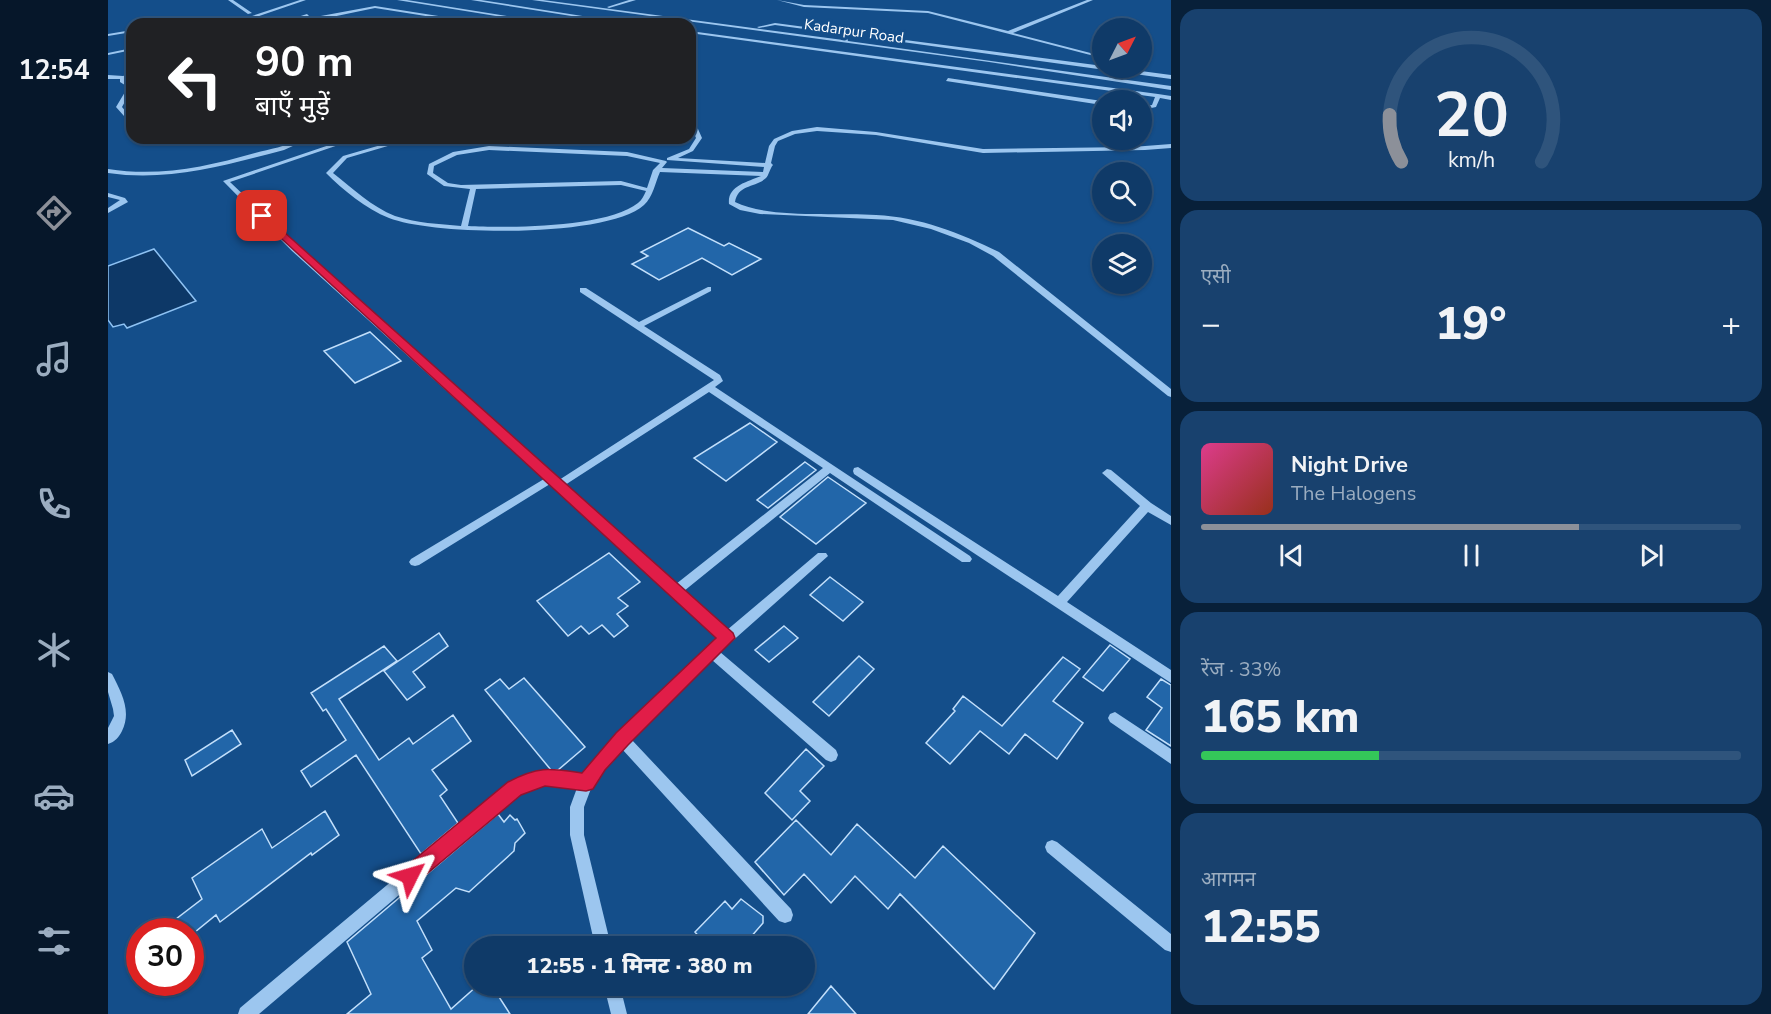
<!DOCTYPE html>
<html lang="hi">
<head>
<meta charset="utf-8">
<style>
  :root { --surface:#0f3a68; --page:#18416e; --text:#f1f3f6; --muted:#9badc0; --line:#2f547c; --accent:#8c9099 }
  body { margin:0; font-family:"Nunito Sans","Noto Sans Devanagari",sans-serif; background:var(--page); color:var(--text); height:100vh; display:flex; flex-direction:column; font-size:22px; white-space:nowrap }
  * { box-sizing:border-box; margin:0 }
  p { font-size:20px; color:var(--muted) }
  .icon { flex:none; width:33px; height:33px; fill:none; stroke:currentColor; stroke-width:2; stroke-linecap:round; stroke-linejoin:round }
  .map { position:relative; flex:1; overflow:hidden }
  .drawer { display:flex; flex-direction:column; gap:9px; padding:9px; background:#082039; width:600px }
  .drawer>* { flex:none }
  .hud { position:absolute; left:18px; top:18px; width:570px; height:126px; border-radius:18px; box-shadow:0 2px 4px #0004,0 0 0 2px var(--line); background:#202124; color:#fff; overflow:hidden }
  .needle { width:39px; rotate:48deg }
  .controls { position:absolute; left:984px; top:18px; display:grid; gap:12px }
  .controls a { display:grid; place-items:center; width:60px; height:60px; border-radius:50%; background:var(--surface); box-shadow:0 2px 4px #0004,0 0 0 2px var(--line); font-size:30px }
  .speed { position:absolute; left:18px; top:918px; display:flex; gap:12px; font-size:30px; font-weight:700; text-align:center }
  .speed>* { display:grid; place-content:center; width:78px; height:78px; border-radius:50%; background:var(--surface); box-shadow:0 2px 4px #0004,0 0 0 2px var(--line); line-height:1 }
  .speed .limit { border:9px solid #d22; background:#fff; color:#111 }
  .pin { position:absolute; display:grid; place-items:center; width:51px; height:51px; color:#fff; margin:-26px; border-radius:12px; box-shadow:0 3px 9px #0006 }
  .me { position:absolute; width:66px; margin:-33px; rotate:50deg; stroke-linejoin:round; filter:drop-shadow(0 0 4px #0008) }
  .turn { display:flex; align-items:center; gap:21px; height:126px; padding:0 30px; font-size:27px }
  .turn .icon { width:78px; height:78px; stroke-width:2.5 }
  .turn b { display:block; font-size:42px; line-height:51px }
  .big { font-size:45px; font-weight:800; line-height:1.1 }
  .drawer .card { flex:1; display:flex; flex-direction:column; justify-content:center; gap:9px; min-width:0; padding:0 21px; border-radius:18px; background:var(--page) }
  .drawer .dial { align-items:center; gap:0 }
  .dial svg { height:156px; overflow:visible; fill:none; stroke:var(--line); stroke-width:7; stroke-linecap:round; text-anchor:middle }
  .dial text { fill:var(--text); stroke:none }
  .song { display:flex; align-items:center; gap:18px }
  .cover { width:72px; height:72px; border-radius:9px; background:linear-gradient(135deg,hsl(330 70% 55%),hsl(10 70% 35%)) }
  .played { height:6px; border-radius:3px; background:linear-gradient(90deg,var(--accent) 70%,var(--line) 70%) }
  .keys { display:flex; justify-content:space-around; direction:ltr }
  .heat { display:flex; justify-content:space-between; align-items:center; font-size:33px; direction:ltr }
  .charge { height:9px; border-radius:4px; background:linear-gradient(90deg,#34c759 33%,var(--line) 0) }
  .trip { position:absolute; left:356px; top:936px; width:351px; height:60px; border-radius:30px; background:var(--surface); box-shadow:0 2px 4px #0004,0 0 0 2px var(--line); font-weight:800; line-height:60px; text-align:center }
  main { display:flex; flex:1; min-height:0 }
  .tabs { display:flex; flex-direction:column; width:108px; justify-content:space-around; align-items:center; background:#06172a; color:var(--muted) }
  .tabs .icon { width:42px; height:42px }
  .tabs .on { color:var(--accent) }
  .tabs b { font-size:27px; color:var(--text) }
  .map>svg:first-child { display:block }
  .water { fill:#0d3867; stroke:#8ec2f3; stroke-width:1.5 }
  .building { fill:#2266a9; stroke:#c2dffb; stroke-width:1.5 }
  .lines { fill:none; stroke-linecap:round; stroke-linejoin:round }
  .minor { fill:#9cc6ef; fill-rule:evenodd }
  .route { fill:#e11d48; stroke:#92132f; stroke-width:1.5 }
  .labels { text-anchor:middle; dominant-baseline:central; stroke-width:6; stroke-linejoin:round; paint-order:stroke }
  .far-street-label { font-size:15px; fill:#fff; stroke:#144e8a }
</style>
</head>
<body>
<main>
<nav class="tabs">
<b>12:54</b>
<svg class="icon on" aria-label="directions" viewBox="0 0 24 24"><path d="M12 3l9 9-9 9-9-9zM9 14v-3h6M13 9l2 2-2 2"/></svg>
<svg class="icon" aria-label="music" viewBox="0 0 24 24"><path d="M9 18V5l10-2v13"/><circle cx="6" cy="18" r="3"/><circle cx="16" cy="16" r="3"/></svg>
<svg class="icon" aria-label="phone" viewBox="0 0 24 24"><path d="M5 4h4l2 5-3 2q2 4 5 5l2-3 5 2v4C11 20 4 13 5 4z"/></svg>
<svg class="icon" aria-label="climate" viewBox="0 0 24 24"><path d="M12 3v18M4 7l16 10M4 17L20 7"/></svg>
<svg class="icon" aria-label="car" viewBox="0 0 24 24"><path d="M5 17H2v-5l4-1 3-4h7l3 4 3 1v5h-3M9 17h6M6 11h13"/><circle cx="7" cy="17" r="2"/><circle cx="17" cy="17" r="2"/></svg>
<svg class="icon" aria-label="filters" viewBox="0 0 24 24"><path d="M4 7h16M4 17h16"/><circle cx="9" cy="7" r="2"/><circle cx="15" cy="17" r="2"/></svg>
</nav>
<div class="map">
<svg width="1063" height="1014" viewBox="0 0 1063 1014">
  <rect width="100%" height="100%" fill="#144e8a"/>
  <path class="water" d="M46,249l42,52 -69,27 -3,-4 -11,3 -5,-7v-54z"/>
  <path class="building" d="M580,228l36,18 5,-3 32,16 -29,16 -30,-17 -43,22 -27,-16 16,-8 -7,-4z
    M262,332l31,29 -46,22 -31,-32z
    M642,423l27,19 -51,39 -32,-23z
    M697,462l11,8 -48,38 -11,-8z
    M720,477l38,26 -50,41 -36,-27z
    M501,553l31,29 -22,16 10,8 -11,8 11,12 -14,11 -12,-12 -13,9 -8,-8 -13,10 -31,-35z
    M722,577l33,25 -20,19 -33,-26z
    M676,626l14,12 -29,24 -14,-12z
    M331,633l9,13 -35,26 12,15 -18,13 -23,-29z
    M1002,645l20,14 -27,32 -20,-14z
    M276,646l13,15 -58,38 40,61 30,-22 4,6 40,-29 18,26 -39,29 15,20 -7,6 18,27 -37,31 -65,-99 -45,32 -10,-16 45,-31 -20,-31 -3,2 -12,-18z
    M751,656l15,13 -45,47 -16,-14z
    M955,657l17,12 -27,32 30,22 -26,36 -32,-25 -16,20 -29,-23 -30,33 -24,-21 29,-32 -2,-2 10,-13 39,30z
    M416,678l61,69 -27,23h-7l-66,-80 15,-11 9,10z
    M1053,679l10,6v61l-25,-16 16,-22 -15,-11z
    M124,730l9,14 -49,32 -7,-16z
    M698,749l18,17 -24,25 10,10 -18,19 -27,-27z
    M217,811l14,24 -27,20 -1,-2 -91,69 -4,-7 -21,17h-36l43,-33 -10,-21 70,-49 10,19z
    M390,814l6,8 6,-7 5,5 2,-1 8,14 -10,10 -1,8 -45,41 -13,-4 -39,33 15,29 -10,8 29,51 26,-23h15l18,28h-163l24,-20 -24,-52z
    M688,820l35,35 26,-31 58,54 28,-32 92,87 -41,56 -94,-95 -12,15 -33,-33 -24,27 -27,-29 -20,21 -29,-33z
    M633,899l22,17v7l-20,23h-36l-12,-14 30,-31 7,8z
    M723,986l25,28h-48z"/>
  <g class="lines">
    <path class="minor" d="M120,0h5l19,13 -4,1z
      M192,0h6l-56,19 -69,5 68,-7z
      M289,0h10l150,24h-11z
      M363,0h10l152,24h-11z
      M424,0h11l300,40 -2,-6 -66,-9 -16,3 -2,-1 18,-4 68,9 2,1 3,8 323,45v4l-182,-28z
      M521,0h7l-27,8 -2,-1z
      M669,0l27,5 124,6 80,20 79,-31h6l-80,33 89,23v2l-174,-45 -124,-6z
      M267,6l95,15 2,1 -2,1 -95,-15 -77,16 12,-6z
      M199,14l2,2 -26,8h-7z
      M24,30v2l-24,4v-2z
      M582,31l468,63 13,2v4l-11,-2 -4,9 -14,3v-4l10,-1 3,-8 -465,-64z
      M782,38l281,37v4l-283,-39z
      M24,48v2l-24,5v-2z
      M24,73v4l-7,3 7,4v5l-10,18 10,12v6l-16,-18 12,-20 -8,-5v-3h-12v-4l15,1z
      M840,78l154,23v4l-156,-24z
      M582,123l8,6 4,9 -9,13 -15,7 87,5 4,-17 5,-7 18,-8 25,-4 59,5 107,17 149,-2 39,-3v4l-26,2 -162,3 -107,-18 -59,-4 -22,3 -17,7 -3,5 -4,17 2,2c-3,3 -4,10 -7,13 -11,10 -28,6 -31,24 34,17 101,10 141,13 44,2 84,18 123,37l172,137v8l-3,-1 -175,-140 -24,-13 -38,-14 -38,-9 -133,-6 -20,-4 -11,-6c-2,-18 18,-22 32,-28l-101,-4c-5,11 -7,25 -16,33 -36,33 -209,31 -255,13 -23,-9 -46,-28 -63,-45l17,-17 62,-18h10l-68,20 -14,15c19,15 39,34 62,43 21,7 44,8 66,10l9,-37 -26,-3 -17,-12 2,-10 24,-12 36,-6 138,6 39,9 1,1 -5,6 101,4 1,-5 -97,-7v-2l22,-9 7,-11 -3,-7 -3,-3zM381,150l138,6 33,7 -7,7 -6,18 -26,-7 -160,4 -13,-2 -15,-10 1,-7 23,-11zM513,185l25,6c-2,4 -4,9 -8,12 -31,25 -130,25 -170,23l8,-37z
      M45,138l20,3 34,-3c-15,7 -39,10 -54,0z
      M191,138h7l-11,7 -11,5c-58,15 -115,32 -176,23v-4c51,8 98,-2 147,-16 15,-4 31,-6 44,-15z
      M242,138h9l-129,44 68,65 261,233 155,-100 -134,-88v-4h6l53,34 69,-35h3v4l-67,35 76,49 3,6 -8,6 255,169 2,3 -2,3h-8l-132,-89 -146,118 43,39 91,-77h8l2,3 -108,96 116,98 2,5 -2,5 -5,2 -5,-2 -114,-100 -81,79 160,170 2,6 -2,6 -6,2 -6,-2 -157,-172 -18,20 -12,17 -8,21v28l27,111h-16l-25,-111v-28l7,-19 -36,-2 -22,7 -260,221h-21l2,-6 269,-225c27,-12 45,-13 74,-8l11,-16 23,-25 102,-97 -169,-153 -131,81 -4,1 -4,-1 -2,-3 2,-3 133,-80 -252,-228 -69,-70zM601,392l114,76 -147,116 -111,-99z
      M0,193l17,5 3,4 -20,11v-5l12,-8 -12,-3z
      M750,467l200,129 82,-90 -38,-33 5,-4 4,1 40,33 20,13v9l-23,-13 -81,90 104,68v13l-317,-209 -1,-3 1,-3z
      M0,672l4,2c9,18 20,37 10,57 -3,6 -7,11 -14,13v-16l6,-12 -1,-7 -5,-17z
      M1007,712l56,37v15l-61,-42 -2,-4 2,-4z
      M944,840l5,2 114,92v18l-6,-2 -118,-98 -2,-5 2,-5z
      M496,986h16l7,28h-16z"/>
  </g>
  <path class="route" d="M151,215h6l468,418 2,5 -107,107 -23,25 -12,19 -7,2 -41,-5 -24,9 -104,87 -7,3 -7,-3 -3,-6 3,-7 105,-87c30,-16 41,-14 74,-9l34,-40 100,-95 -457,-420z"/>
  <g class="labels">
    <g class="far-street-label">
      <text transform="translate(746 31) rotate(8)">Kadarpur Road</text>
    </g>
  </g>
</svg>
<div class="controls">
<a><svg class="needle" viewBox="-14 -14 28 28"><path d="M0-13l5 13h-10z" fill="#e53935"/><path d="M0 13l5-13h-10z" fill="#9badc0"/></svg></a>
<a><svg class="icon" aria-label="sound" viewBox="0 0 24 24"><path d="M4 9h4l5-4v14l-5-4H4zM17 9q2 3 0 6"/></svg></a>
<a><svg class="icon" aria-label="search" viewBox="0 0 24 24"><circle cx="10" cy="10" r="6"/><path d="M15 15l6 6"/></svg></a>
<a><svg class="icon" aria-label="layers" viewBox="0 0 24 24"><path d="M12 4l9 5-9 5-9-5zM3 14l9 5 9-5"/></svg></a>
</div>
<div class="speed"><div class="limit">30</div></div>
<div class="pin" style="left:154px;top:216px;background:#d93025"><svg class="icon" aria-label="arrive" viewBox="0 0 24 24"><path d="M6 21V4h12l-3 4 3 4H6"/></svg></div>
<svg class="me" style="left:302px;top:876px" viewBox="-20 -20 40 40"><path d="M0-17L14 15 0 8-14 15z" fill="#e11d48" stroke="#fff" stroke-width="4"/></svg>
<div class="trip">12:55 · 1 मिनट · 380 m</div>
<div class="hud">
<div class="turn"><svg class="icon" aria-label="left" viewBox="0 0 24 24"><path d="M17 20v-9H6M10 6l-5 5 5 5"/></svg><div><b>90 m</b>बाएँ मुड़ें</div></div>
</div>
</div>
<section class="drawer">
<div class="card dial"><svg viewBox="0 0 100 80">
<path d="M14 69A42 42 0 1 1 86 69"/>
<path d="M14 69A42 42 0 0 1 8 45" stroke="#8c9099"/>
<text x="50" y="56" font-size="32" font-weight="700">20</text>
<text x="50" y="72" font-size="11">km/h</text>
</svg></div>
<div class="card"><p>एसी</p>
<div class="heat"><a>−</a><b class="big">19°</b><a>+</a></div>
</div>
<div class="card">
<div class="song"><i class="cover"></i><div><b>Night Drive</b><p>The Halogens</p></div></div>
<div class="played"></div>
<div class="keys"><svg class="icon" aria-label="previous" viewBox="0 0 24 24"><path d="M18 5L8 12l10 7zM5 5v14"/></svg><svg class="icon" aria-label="pause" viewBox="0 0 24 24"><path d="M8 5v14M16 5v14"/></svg><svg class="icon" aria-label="next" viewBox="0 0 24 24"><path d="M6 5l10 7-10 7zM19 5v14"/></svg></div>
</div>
<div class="card"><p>रेंज · 33%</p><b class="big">165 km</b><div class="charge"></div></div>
<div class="card"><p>आगमन</p><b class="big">12:55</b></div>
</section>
</main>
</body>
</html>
